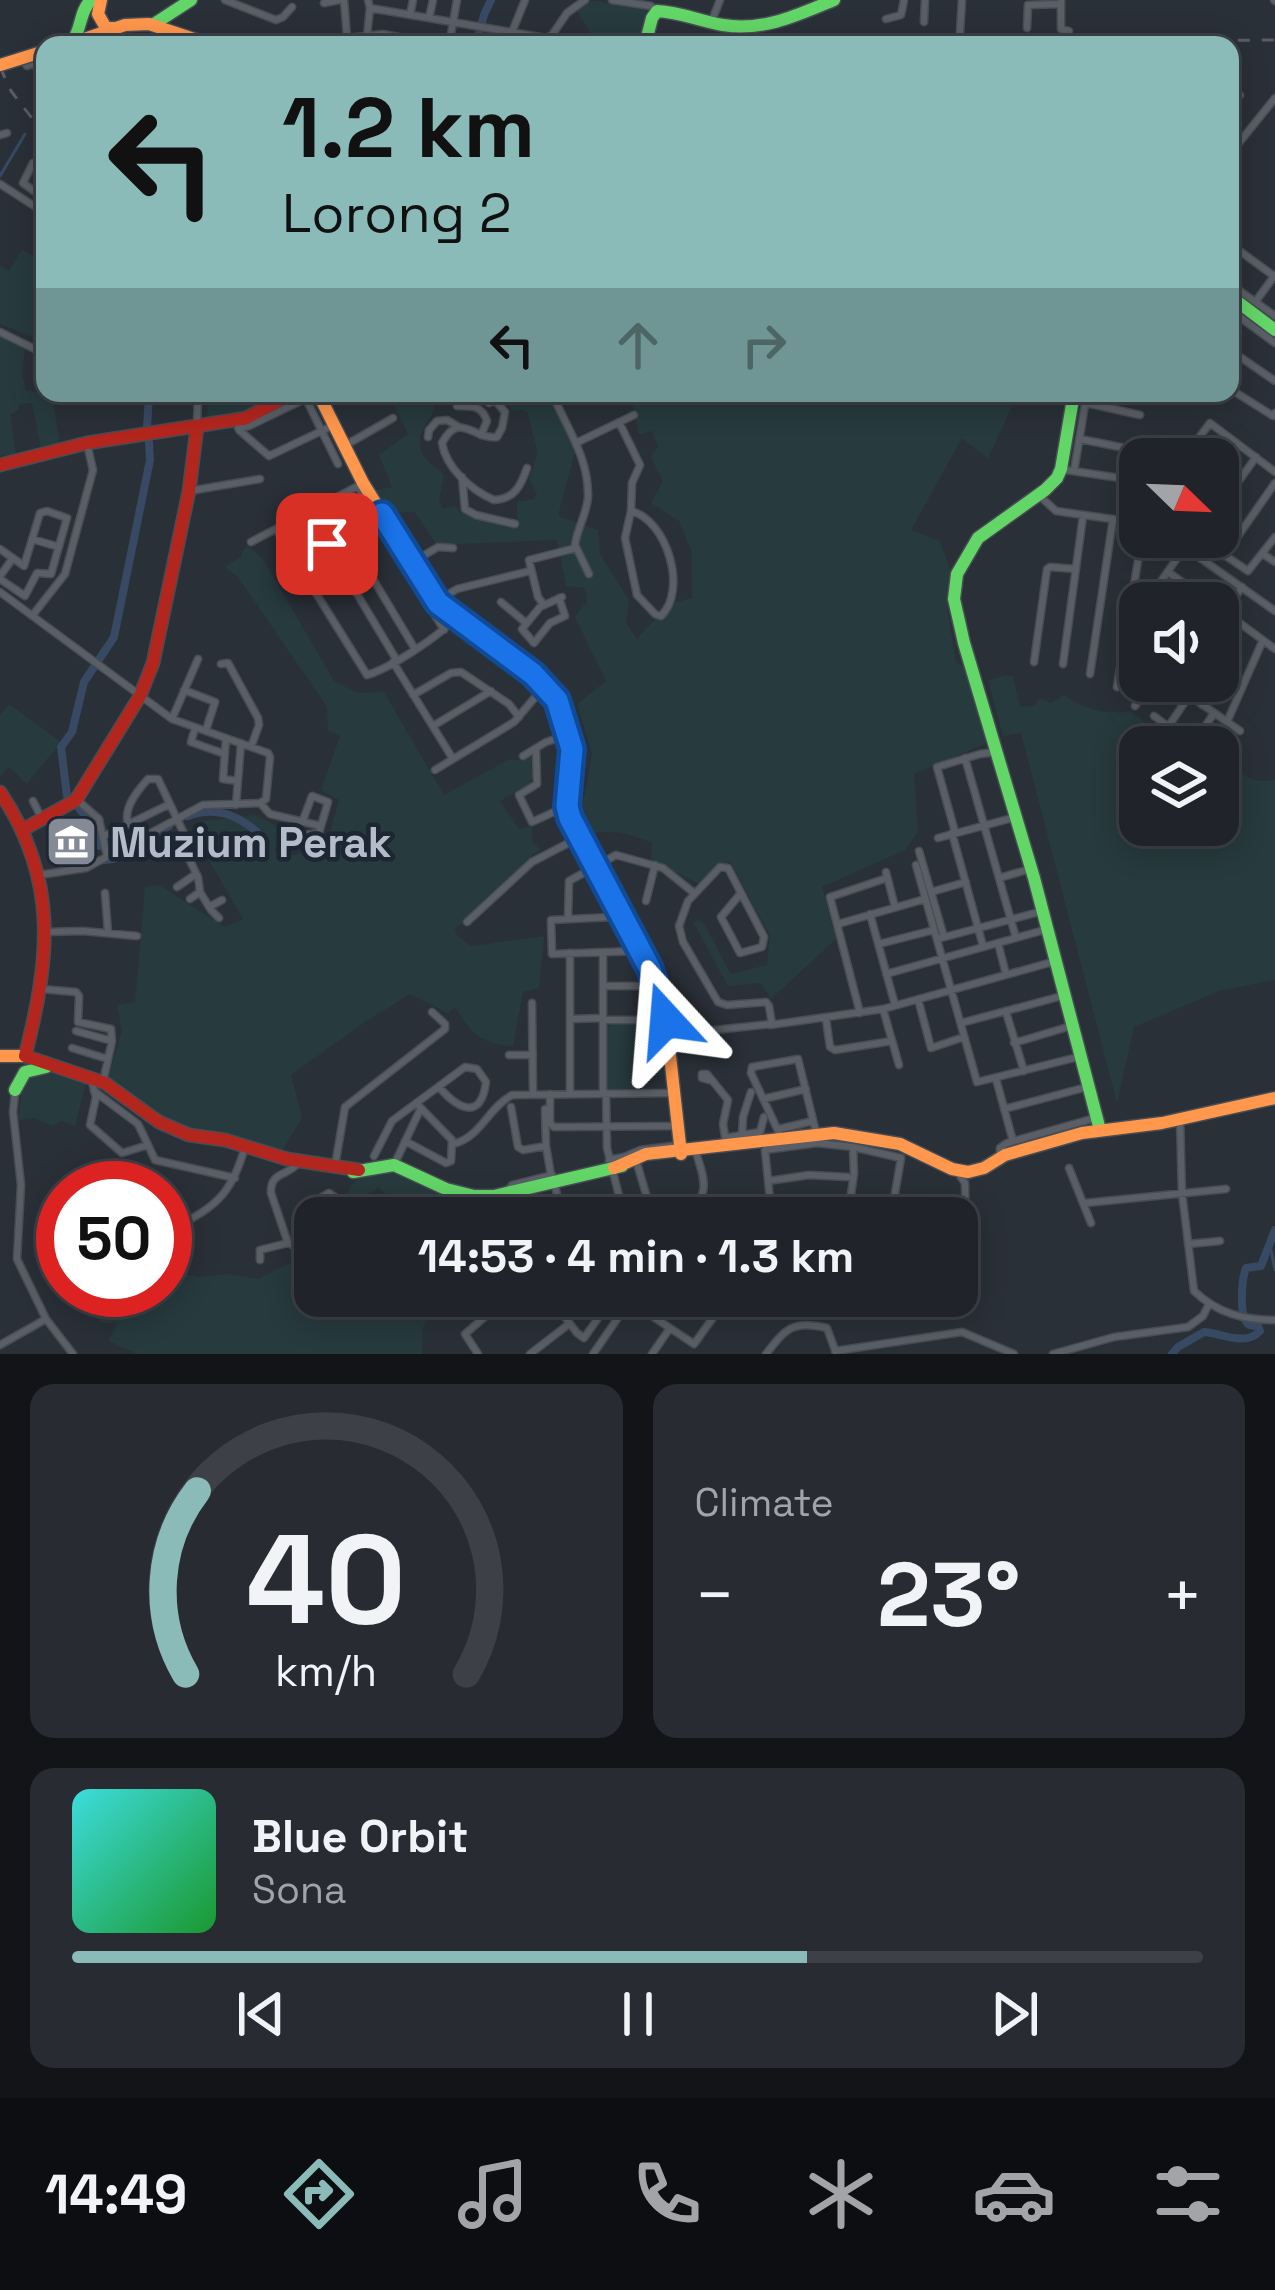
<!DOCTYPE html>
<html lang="en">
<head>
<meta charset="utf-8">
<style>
  :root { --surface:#20242a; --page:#282c32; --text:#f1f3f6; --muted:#a2a4a8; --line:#3d4147; --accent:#8bbbb9 }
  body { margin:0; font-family:"Space Grotesk",sans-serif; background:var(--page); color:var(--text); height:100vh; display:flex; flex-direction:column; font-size:45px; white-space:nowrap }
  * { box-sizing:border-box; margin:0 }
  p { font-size:39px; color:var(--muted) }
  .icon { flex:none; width:66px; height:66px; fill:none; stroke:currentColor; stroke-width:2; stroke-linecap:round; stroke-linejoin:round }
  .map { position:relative; height:1354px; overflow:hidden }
  .drawer { display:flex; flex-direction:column; gap:30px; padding:30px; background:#121417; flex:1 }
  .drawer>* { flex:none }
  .top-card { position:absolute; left:36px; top:36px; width:1203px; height:366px; border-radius:24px; box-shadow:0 6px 30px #0003,0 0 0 3px var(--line); background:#8bbbb9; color:#111; overflow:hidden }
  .needle { width:78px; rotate:113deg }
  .tools { position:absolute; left:1119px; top:438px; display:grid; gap:24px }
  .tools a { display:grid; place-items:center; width:120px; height:120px; border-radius:24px; background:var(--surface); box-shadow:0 6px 30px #0003,0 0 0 3px var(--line); font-size:60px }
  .speed { position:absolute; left:36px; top:1161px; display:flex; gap:24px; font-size:60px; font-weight:700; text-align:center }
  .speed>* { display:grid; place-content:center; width:156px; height:156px; border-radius:50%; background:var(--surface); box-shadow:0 6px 30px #0003,0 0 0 3px var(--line); line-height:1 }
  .speed .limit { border:18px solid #d22; background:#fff; color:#111 }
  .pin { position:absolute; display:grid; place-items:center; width:102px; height:102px; color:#fff; margin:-51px; border-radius:24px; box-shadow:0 6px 18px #0006 }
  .me { position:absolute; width:132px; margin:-66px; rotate:341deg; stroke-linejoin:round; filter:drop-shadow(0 0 9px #0008) }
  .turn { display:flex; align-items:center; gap:42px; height:252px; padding:0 48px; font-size:54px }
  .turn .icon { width:156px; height:156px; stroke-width:2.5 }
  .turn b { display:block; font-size:84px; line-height:102px }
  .lanes { display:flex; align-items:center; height:114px; padding:0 48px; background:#0003; justify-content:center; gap:60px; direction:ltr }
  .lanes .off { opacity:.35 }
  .big { font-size:90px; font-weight:800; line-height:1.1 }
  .drawer .widget { flex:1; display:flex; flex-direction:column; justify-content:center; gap:18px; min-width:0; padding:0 42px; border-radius:24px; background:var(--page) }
  .drawer .dial { align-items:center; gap:0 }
  .dial svg { height:312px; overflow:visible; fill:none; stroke:var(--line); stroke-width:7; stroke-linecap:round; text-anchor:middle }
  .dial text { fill:var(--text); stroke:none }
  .song { display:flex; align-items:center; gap:36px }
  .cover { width:144px; height:144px; border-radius:18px; background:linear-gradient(135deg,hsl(180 70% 55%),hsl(130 70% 35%)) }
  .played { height:12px; border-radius:6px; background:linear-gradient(90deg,var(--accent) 65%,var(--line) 65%) }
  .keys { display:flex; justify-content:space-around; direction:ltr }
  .heat { display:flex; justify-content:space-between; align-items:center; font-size:66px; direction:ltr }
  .drawer .tiles { flex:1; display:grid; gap:30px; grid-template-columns:1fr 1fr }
  .widget:last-child { grid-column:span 2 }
  .trip { position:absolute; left:294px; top:1197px; width:684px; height:120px; border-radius:24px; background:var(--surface); box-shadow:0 6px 30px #0003,0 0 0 3px var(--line); font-weight:800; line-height:120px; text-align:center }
  .tabs { display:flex; height:192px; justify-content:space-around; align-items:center; background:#0d0e11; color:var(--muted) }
  .tabs .icon { width:84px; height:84px }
  .tabs .on { color:var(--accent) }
  .tabs b { font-size:54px; color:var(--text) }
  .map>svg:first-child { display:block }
  .green { fill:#273a3e }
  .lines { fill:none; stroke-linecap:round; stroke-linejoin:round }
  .stream { stroke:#384963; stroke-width:3 }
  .river { stroke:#384963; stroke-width:8 }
  .street-casing { stroke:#484c53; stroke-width:9 }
  .fast-casing { stroke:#484c53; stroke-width:15 }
  .slow-casing { stroke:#484c53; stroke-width:15 }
  .jam-casing { stroke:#484c53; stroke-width:15 }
  .street { stroke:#5a5e66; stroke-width:6 }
  .fast { stroke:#63d668; stroke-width:12 }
  .slow { stroke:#ff974d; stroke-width:12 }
  .jam { stroke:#b3261e; stroke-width:12 }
  .rail { stroke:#595d64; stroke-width:3; stroke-dasharray:12 12; stroke-linecap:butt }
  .slow-bridge-casing { stroke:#484c53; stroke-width:15; stroke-linecap:butt }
  .slow-bridge { stroke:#ff974d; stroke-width:12 }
  .route-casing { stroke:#114b97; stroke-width:30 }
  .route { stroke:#1a73e8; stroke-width:21 }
  .labels { text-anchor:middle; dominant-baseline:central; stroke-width:9; stroke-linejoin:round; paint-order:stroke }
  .poi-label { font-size:42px; font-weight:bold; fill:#b4bcc9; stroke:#1d2633; text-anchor:start }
</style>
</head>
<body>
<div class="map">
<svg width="1275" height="1354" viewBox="0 0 1275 1354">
  <rect width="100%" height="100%" fill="#2a3038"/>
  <path class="green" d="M588,0l58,8 2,8 -10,29h-40l-22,-35z
    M22,250l23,11v80l-45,-17v-58l9,5z
    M0,336l25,11 -3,27 4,16 26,5 8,49 -19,4 -9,-45 -12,1 -2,6 -8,5 6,39 -16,2z
    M208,393h60l2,9 -26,11 -37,6z
    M388,393h46c6,26 -22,35 -12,60 3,8 15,15 22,22l-5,25 4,9 13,-3 3,6 58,15v-25l17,-3 3,-6 -8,-13 9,-27 -11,-41 -6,-3 -8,2 -18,-18h52l29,55 -18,68 40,14 2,24 29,46 -3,23 11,16 32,-35 23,-6 -1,-48 -12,-29 -28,-18 12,-22 -12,-23 7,-12 -6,-15 -13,4 -9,-42h364l18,13 -24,53 -26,-21 -51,92 29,11 14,40 -7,26 9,55 13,7 20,73 -75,32 4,58 -13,18 -83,37 14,52 -65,60 -10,-16 -33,3 -35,-64 6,-2 6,5 26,49 36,-9 3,-29 -40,-75 -12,5 -18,18 -49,-24 1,-17c-28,-12 -39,-13 -70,-9l-9,-33 11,-3 8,-44 -15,-50 29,-23 -31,-64 12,-16 -2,-13 -19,-2 -9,-46 -120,5 -22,-33 -29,1 -14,-22 20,-4 -13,-32 29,-21z
    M248,546l15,13 71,122 23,12 27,-1 60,103 64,-35h11l13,-7 4,19 -9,15 -27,14 19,28 13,-3v14l8,10 -9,5v4l-43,44 -33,26 1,5 15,12 73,-10 -5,52 -16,4 -10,54c-32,-2 -42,-12 -58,-39l-7,6 -38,-19 -45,28 -74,53 11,43 -20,33 -97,-24 -23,-12 -54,-38 14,-46 -5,-26 18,-3 10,-115 14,-2 66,42 18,-8 -43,-74 -5,-23 61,-7 24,13 -5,23 20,4 33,-16 11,-39 -18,-10 19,-54 -12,-6 -1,-23 -89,-130 -13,-10 17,-11 -1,-4z
    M1005,675l8,2 7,30 14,-1 6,-8 11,5 13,-8c23,15 40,20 66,16l49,36h-39v78h78v-78h-20l15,-22 28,15 -9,20c11,19 22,23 43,20v200l-56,11 -85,36 -17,76 -96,-370 -18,3 -15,-55z
    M9,704l52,38 -34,42 -18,-17 -9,10v-62z
    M663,1022l4,53 -25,1 -1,12 -35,2 1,-62 6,-5z
    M48,1072l38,11 -11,43 -14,-5 -8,5 -19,-8 -16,2 5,-37 6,-9z
    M381,1170l20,1 37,22 6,-2 21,7 38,2 3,8 -7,10h-109c1,-15 0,-22 -12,-31l-21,15 -10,-3c3,-20 16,-25 34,-29z
    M301,1255l14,3v38h130l-22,31 -1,27h-285l-28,-13 8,-18h-16l-15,-31 79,-2v-21l34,8 28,-3 32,5c15,-10 27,-11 42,-24z"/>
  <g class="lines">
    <path class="stream" d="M36,118l9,-14
      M0,176l25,-42
      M1270,1245l5,25"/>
    <path class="river" d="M476,45l8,-30 7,-15
      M147,428l2,-35
      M72,800l-5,-4 -6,-49 11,-15 12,-50 30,-45 36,-177 -1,-17
      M75,803l22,28 3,15
      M188,816c26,-10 48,-2 69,16
      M104,860l9,-1 56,-33
      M1172,1354l6,-7 26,-15c19,1 41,15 56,-1l-2,-5c-3,0 -7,0 -9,-1 -11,-8 -7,-47 -3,-57l15,-2 14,-36"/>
    <defs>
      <path id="street" d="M225,0l51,20 7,-3 9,-10
        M344,0l3,37
        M612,0l39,6 6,5
        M1061,0v29l8,2
        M1274,0l1,1
        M324,3l15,-3
        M370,8l176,30 6,-3 15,-22 18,-13
        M410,15l3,-15
        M429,18l4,-18
        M886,19l15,-4 3,-15
        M924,22l1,-22
        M711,23l9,-23
        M1027,28l1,-23 33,-1
        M512,32l13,-32
        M960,32l2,-32
        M304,43l79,-9 57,11
        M53,45l15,-5
        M91,45l12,-4
        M366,45l4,-37 -2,-8
        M449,45l8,-45
        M22,59l5,7 18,-6
        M35,63l10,29
        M1230,106l10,-11
        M0,135l7,-2
        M1230,154l45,-56
        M33,163l-10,20 22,16
        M0,184l45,29
        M1230,244l44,32
        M1230,284l45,32
        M1256,301l19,-26
        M1230,310l45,33
        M0,332l45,22
        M1230,350l45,31
        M1235,392l38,24 2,-3
        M489,393l16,19 -3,16 -5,9c-24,3 -37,-27 -55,6 4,25 29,47 52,57 21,-1 27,-15 33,-32
        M552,393c14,34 37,64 36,104 -1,17 -11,31 -13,48l14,29
        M478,394l11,9 8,-4
        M1086,403l54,12
        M457,406c14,0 25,-1 30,15l-6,14
        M619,422l21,43 -8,18 -1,28 -6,27 12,57 18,19 6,2c27,-26 6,-96 -30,-105
        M197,425l1,-32
        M238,428l11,-2 54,-26 4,1 31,63
        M239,430l30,26 63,-30
        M428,437l1,-7 8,-9 10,-1 12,7
        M1080,439l55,11
        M578,442l56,-27
        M344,446l49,-28
        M1183,459l27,-36 65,49
        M1066,470l74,11
        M1218,470l19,13
        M1074,471l13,-78
        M462,477l3,32 11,6 39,9
        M358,486l86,144
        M189,491l71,-12
        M1043,499l13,12 84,12
        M1218,510l38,-53
        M386,520l9,-2 48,79
        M276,529l91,146c21,-6 76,-40 89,-59
        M346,534l69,115
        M1198,537l50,34 27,-34
        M32,539l27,8
        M251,542l109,-57
        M327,544l69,115
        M1186,548l89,63
        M0,549l24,17 16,-53 7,-2 20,7 -16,56 -14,-1 -12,23 -25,-17
        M1263,554l12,8
        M1224,556l51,-73
        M418,559l20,-12 15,1
        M295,560l84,-44
        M1168,572l44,31
        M0,576l13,-18
        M0,592l172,127 96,34 2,4 -4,42 -6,4 -57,2 -117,63 -47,7
        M442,598l15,-9 73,-18
        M559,598l6,18 -15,7 -16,20 -12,-14 18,-22 22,-10
        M501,602l25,21
        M1158,603l-4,-3v-9l38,-54
        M544,605l-6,-8 -9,-37 47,-12
        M1218,607l57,42
        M32,616l33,-42 28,-104 -6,-26
        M1218,620l24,-33
        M393,662l60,97
        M1034,662l13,-93 3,-2 26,2
        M221,664l7,-1 30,55 1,7 -8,22
        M1063,664l20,-148
        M1218,666l19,-45
        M1090,674l23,-155
        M1169,681l71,50
        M1117,687l25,-150
        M184,690l31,12 -9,28
        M413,695l38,-22 10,-1 48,32 10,13
        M1202,705l10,-24
        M1135,706l18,-25
        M1154,716l39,29 21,-32
        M172,719l26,-60
        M1227,722l36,-82
        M433,726l58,-35
        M1168,727l21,-31
        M195,728l-4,14 34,12
        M226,738l-3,41 15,2
        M536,748l1,36 -18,11 13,27 35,-16
        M523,756l23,-14 22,-7
        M965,758l51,180
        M435,770l79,-48 29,-34
        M76,799l23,20 8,37
        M33,801l9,18
        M260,803l10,11 51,12 7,-24 -16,-6 -9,24
        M236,805l5,-62
        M128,823c-5,-15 10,-33 20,-44h10l29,61 2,19 9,18 2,15 11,18 8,8
        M955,832l-18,-65 43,-13 15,-2
        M952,833l31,113
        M104,836l66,-32
        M296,836l23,-3 2,-7
        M938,838l78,-21
        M919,851l25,86
        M916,865l61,217 101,-25
        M886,872l9,35
        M999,878l31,-9
        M177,887l19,-13
        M931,892l35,-10
        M105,893l3,40
        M190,899l10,-7
        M646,901l9,-36
        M209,907l13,-7
        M870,914l25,91
        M612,917l-61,3 1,34 84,-3
        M568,918l1,-37 47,-26 47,13 31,25
        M467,922l65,-60 48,-25
        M838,924l87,-25
        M45,932l38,-1 54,5
        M937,939l106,-28
        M998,943l8,31
        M879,944l55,-14
        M570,953v140
        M603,953v140
        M886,974l162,-45
        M603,986h54
        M41,989l35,3 3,4 -1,26 33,7 1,12 -9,41
        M918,999l13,49 33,-11
        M532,1003l1,90
        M883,1009l16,56
        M1006,1012l18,59
        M860,1013l-30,-116 57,-19
        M570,1019l33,-1
        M826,1019l4,28 5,3 57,-9
        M604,1020h62
        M961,1023l101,-27
        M770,1025l113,-16 173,-48
        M76,1031l36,10
        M668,1035l104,-11 -3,-18 -3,-4 -39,3 -9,-3 -35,-60 -4,-16 9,-25 32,-34 8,1 36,69 -2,10 -22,6 -19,-36 20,-24
        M1014,1043l57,-17
        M72,1048l36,11
        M509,1055h24
        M996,1079l17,62
        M709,1080l-7,-2v-4h5l21,26 -5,24 3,18
        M92,1082l4,15 -6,28 32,28 26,-8 7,15 80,18
        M94,1091l44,33 10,21
        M15,1093l-2,19 8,73 -4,74 29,60 27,35
        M606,1093l1,55 12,48
        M550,1094v29l4,4 124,-1
        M763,1099l43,-10
        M511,1107l7,40 5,3 23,-4
        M545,1109l1,37 6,35
        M1004,1109l83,-22
        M1180,1119l2,74 12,98c23,22 49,29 81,29
        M779,1129l34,-8
        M742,1136l1,-19 8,-25
        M781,1137l-30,-64 1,-6 46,-8 18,73
        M725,1138l35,-6 4,-15
        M405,1141l41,22 5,-2 1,-21 -36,-37
        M453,1144c27,-6 35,-36 59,-49l162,-2
        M765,1150l52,-7 36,4 1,27 -3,20 3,4 39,7 8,-47 -48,-11
        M1000,1154v-6l7,-5 88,-25
        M374,1156l18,-35 73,-54 12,2 9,13c-5,40 -29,26 -47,5
        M609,1160l15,-3 16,-7 32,-4
        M636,1160l17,58
        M298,1163c-9,13 -28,8 -27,30l17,50 12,5 15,-1
        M394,1165l26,-55
        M335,1166l10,-59 100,-78v-5l-13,-12
        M1069,1168l22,55
        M768,1181l41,-6 39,2
        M555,1184l6,34
        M509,1189l3,-4 40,-10
        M768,1203l4,15
        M1085,1203l141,-14
        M560,1209l24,-1
        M322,1210v-13l7,-4 24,17 3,8
        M360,1218l21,-17
        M693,1218c1,-12 8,-16 10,-27 3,-12 -4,-27 -7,-39
        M733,1218l33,-13 4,-5 -5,-50
        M902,1218l62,-3
        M179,1225c40,-19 54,-36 66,-78
        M1188,1244l32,-3
        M260,1260v-10l28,-7
        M957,1276h10l-2,-93 -7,-10
        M549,1296l28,37 7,5 17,-24 7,-18
        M622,1296l72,48 21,-29
        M0,1345l46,-26
        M835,1351l127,-19 52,22
        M478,1354l-13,-20 44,-38
        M530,1354l39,-30
        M593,1354l40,-58
        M652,1354l18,-26
        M766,1354c20,-26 27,-34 61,-26l8,22
        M1053,1354l61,-17 74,-10 15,-11 6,-12"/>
      <path id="fast" d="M154,24l37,-24
        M72,42c10,-13 7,-30 19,-42
        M645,45l7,-27 5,-7c23,1 43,10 66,14 39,7 75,-10 111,-25
        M1230,296l45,34
        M1074,393l-13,76 -4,9 -12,12 -67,48 -21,36 -3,25 10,44 70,235 66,252
        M15,1090l10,-18 21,-5
        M353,1172l41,-7 52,24 28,7h20l128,-30"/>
      <path id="slow" d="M101,0l-3,14 8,14h7
        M67,45l58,-20 24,-1 63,21
        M318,393l45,90 72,116 98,75 24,26 15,49 -5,57 3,13 87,167 9,34 15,134
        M0,1056h25
        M614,1168l32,-14 188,-21 66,11 52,25 16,3 16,-4 21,-13 77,-22 80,-10 113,-25"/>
      <path id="jam" d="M244,419l50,-26
        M0,465l87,-22 160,-25
        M0,792c59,88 50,166 25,264l80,27 54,39 30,13 36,5 62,19 72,11
        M24,829l52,-29 64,-104 13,-33 36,-172 8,-64"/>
    </defs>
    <use href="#street" class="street-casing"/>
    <use href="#fast" class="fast-casing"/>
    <use href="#slow" class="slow-casing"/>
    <use href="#jam" class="jam-casing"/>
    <use href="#street" class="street"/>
    <use href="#fast" class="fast"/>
    <use href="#slow" class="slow"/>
    <use href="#jam" class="jam"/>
    <path class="rail" d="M782,45l65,-5 145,2 283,-2
      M0,67l11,24 34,44"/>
    <defs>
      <path id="slow-bridge" d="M0,65l45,-14"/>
    </defs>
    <use href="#slow-bridge" class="slow-bridge-casing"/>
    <use href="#slow-bridge" class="slow-bridge"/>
  </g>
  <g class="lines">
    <defs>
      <path id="route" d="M327,544l55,-30 56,89 95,71 24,26 15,49 -5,57 3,12 80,151 16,51"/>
    </defs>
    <use href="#route" class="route-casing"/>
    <use href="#route" class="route"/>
  </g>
  <defs>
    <symbol id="museum-square" viewBox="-11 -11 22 22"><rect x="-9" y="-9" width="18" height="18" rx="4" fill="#848b96" stroke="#1d2633"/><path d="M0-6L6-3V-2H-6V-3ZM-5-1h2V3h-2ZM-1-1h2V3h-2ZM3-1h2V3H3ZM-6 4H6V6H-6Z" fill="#fff"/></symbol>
  </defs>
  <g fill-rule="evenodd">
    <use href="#museum-square" x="42" y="812" width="59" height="59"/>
  </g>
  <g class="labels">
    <g class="poi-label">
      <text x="110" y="842">Muzium Perak</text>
    </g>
  </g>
</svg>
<div class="tools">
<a><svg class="needle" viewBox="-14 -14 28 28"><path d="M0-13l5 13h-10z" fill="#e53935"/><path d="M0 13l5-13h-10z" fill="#a2a4a8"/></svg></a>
<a><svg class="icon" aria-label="sound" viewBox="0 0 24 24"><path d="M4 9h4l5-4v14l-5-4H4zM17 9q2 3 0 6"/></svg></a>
<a><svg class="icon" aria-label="layers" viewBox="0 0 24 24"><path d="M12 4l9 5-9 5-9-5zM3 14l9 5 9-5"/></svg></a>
</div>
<div class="speed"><div class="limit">50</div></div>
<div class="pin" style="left:327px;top:544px;background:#d93025"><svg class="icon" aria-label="arrive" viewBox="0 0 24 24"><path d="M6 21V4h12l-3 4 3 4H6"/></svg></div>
<svg class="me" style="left:666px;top:1020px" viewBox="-20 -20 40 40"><path d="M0-17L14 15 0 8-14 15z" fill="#1a73e8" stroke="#fff" stroke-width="4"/></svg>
<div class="trip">14:53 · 4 min · 1.3 km</div>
<div class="top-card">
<div class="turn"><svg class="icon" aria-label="left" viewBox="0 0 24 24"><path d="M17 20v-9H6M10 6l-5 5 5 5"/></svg><div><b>1.2 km</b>Lorong 2</div></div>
<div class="lanes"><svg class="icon" aria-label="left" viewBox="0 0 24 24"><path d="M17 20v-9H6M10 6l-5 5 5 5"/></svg><svg class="icon off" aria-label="ahead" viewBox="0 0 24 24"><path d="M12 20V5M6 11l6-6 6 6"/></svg><svg class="icon off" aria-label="right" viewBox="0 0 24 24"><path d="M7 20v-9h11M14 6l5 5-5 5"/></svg></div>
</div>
</div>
<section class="drawer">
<div class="tiles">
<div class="widget dial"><svg viewBox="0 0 100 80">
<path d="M14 69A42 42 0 1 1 86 69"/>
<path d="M14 69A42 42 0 0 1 17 22" stroke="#8bbbb9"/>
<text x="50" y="56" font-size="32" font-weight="700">40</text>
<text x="50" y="72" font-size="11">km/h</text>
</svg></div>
<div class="widget"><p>Climate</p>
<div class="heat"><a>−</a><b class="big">23°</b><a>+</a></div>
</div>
<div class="widget">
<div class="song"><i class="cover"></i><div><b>Blue Orbit</b><p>Sona</p></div></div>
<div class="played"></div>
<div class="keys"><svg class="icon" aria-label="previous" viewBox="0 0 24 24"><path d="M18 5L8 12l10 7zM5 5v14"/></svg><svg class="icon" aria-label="pause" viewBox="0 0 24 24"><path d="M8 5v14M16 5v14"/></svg><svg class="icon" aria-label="next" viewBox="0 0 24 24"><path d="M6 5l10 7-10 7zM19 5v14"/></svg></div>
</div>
</div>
</section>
<nav class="tabs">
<b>14:49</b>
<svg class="icon on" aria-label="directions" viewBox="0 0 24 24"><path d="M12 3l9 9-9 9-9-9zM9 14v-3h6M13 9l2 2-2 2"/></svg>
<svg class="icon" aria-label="music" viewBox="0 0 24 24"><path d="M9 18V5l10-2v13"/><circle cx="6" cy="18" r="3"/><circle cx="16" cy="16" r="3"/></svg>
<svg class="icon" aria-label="phone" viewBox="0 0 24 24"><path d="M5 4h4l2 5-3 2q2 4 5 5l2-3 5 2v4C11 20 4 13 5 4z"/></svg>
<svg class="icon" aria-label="climate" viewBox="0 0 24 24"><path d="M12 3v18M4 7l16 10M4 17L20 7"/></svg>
<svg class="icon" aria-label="car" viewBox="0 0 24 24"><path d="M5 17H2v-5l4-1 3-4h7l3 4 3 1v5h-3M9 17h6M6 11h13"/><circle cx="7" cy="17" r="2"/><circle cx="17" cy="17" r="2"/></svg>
<svg class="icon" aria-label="filters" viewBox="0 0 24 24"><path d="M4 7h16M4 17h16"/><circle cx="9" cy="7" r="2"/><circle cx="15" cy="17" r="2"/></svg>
</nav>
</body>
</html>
